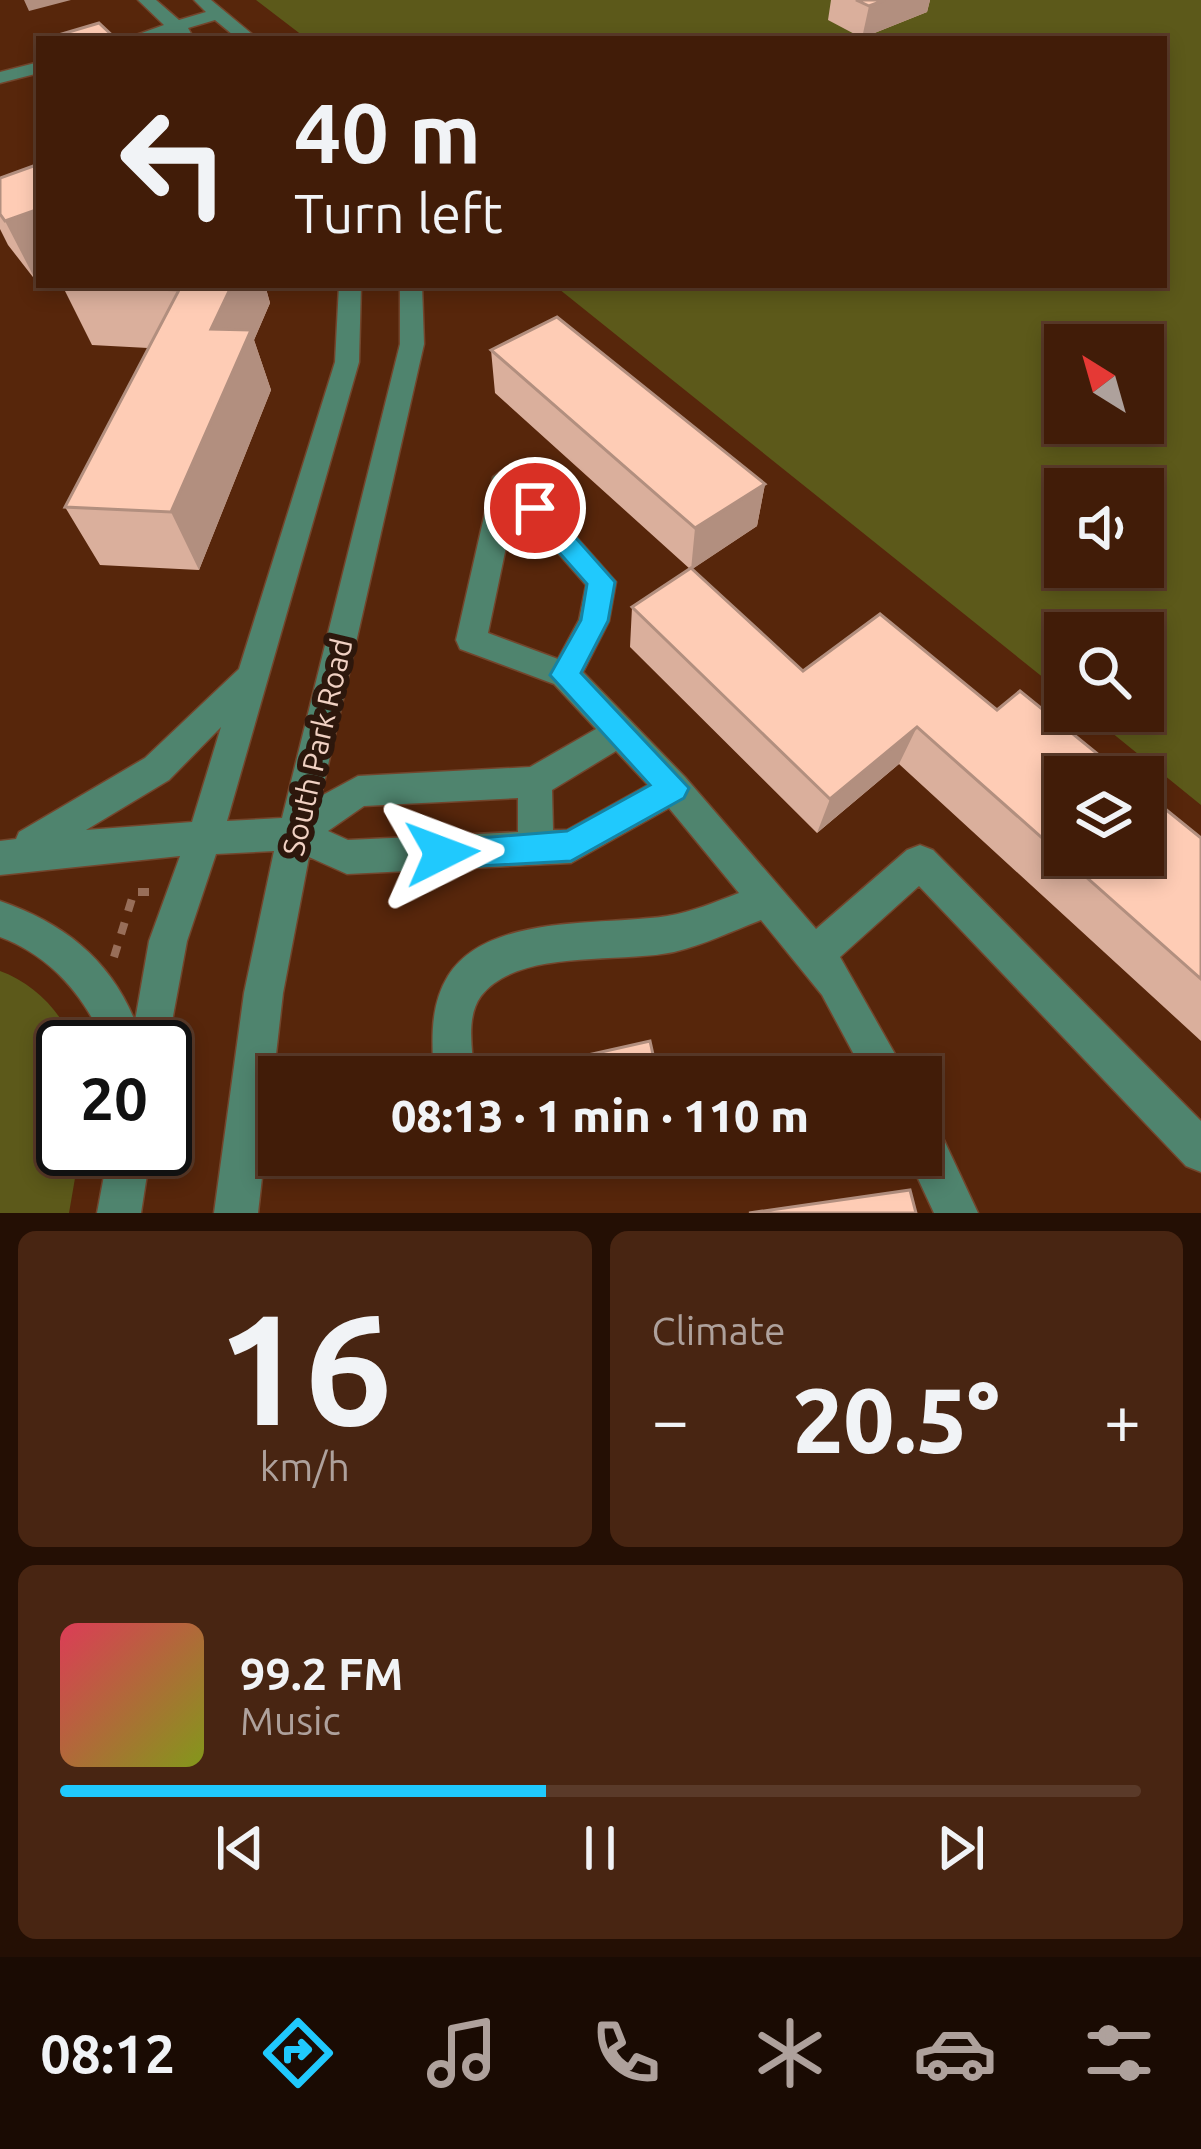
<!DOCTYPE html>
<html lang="en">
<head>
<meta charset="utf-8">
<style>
  :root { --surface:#411c08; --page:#482512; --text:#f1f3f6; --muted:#aea19c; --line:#5a3a29; --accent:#20c9fd }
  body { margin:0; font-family:Ubuntu,sans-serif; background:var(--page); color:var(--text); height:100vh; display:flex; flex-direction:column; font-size:45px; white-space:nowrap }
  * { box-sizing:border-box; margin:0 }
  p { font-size:39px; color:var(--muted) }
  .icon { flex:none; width:66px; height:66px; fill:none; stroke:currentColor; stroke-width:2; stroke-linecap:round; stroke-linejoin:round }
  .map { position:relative; height:1213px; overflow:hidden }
  .drawer { display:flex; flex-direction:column; gap:18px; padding:18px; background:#240f04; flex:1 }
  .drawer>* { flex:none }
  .hud { position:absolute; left:36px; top:36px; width:1131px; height:252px; border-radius:0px; box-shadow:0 6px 18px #0003,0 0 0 3px var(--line); background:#411c08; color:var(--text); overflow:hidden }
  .needle { width:78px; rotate:323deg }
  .fabs { position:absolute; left:1044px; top:324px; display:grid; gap:24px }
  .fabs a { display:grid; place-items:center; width:120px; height:120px; border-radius:0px; background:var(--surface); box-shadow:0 6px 18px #0003,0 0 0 3px var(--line); font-size:60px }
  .speed { position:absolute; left:36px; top:1020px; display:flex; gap:24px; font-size:60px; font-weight:700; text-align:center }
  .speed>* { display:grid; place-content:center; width:156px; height:156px; border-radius:50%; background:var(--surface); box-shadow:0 6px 18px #0003,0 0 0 3px var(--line); line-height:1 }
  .speed .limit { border:6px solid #111; border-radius:18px; background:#fff; color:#111 }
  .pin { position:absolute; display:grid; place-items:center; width:102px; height:102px; color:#fff; margin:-51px; border:6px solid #fff; border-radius:50%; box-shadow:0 3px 12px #0007 }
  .me { position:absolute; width:132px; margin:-66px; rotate:87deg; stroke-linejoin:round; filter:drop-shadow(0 0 9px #0008) }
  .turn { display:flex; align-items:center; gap:42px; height:252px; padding:0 60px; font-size:54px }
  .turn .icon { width:156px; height:156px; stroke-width:2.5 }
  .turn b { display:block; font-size:84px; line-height:102px }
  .big { font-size:90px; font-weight:800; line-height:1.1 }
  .drawer .widget { flex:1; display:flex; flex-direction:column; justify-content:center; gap:18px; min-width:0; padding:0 42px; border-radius:18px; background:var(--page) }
  .drawer .dial { align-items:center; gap:0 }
  .dial b { font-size:156px; line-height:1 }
  .song { display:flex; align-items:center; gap:36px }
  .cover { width:144px; height:144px; border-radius:18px; background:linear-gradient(135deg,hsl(350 70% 55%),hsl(70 70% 35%)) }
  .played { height:12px; border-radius:6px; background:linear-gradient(90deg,var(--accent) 45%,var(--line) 45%) }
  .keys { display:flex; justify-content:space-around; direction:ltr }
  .heat { display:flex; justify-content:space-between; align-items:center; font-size:66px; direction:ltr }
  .drawer .tiles { flex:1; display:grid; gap:18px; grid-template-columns:1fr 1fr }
  .widget:last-child { grid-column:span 2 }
  .trip { position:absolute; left:258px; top:1056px; width:684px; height:120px; border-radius:0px; background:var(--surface); box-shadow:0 6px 18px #0003,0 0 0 3px var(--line); font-weight:800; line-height:120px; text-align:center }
  .menu { display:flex; height:192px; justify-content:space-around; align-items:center; background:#1a0b03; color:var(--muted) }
  .menu .icon { width:84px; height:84px }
  .menu .current { color:var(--accent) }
  .menu b { font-size:54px; color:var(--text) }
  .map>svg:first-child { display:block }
  .green { fill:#5c591a; fill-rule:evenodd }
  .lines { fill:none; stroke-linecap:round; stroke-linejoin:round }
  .minor-casing { stroke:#73452c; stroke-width:3 }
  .path { stroke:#986e59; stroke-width:8; stroke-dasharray:12 12; stroke-linecap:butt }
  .minor { fill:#4f846e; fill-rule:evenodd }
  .wall { fill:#daaf9c }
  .shaded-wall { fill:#b28f7f }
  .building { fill:#feccb5; stroke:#b28f7f; stroke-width:3 }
  .route { fill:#20c9fd; stroke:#1583a4; stroke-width:3 }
  .labels { text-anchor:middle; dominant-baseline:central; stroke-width:12; stroke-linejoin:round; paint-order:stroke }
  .street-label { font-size:30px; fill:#f1d1c3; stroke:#2d170c }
</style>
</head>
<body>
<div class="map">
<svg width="1201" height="1213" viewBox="0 0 1201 1213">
  <rect width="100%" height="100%" fill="#57260b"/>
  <path class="green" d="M256,0h945v805l-116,-94h58v-78h-78v62l-511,-410h610v-246h-857zM1065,345h78v78h-78zM1065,489h78v78h-78z
    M0,971c34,12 63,42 75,76h-12v102h17l-11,64h-69z"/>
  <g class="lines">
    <defs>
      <path id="minor" d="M138,0h18l23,20 27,-8 -12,-12h17l47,39h-20l-23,-19 -27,8 6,11h-14l-7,-6 -48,6 39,-14z
        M39,62v11l-39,10v-11z
        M339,285h22l-2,77 -132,459 55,-3 118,-474v-59h22l2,59 -103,452 37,-20 172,-9 66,-38 -42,-45 -94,-35 -4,-9 37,-163 14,-10 10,3 99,112 -7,39 -26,51 102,105 131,152 91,-79 13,-5 13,5 268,271v51l-15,-6 -267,-280 -79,71 68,120h-42l-44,-82 -61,-75c-29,11 -57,25 -87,32 -55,12 -156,-4 -193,44 -16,22 -8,55 -7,81h-40c-2,-34 -5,-70 14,-101 39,-63 155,-50 219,-60 25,-4 48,-14 72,-23l-70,-85 -98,55 -224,11 -38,-17 -26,136 -25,220h-44l30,-220 30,-142 -58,3 -29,87 -22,118v-12h-59c-20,-50 -55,-91 -106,-110v-36c63,22 109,57 135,120l14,-80 31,-85 -180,19v-34l16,-2 3,-7 126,-74 94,-89 96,-307zM515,504l71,81 -7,35 -21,39 -70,-26zM221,727l-29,95 -106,8 83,-50zM616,751l32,34 -81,45h-14l-1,-40zM518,798v34l-170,8 -20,-9 36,-25z
        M921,1117l15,6 42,90h-44l-27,-58h14z
        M109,1149h42l-10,64h-44z"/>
    </defs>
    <use href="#minor" class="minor-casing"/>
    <path class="path" d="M114,957l20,-65h15"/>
    <use href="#minor" class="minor"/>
  </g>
  <path class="wall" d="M831,0h99l-3,12 -65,26 -34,-18z
    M39,164v115l-3,2 -28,-36 -8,-16v-51z
    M62,285h203l5,18 -16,37 17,50 -72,180 -99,-5 -35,-58 83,-159 -56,-3z
    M491,350l274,134 -8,42 -65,43 111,102 194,39 204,128v203l-302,-277 -82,69 -187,-186 2,-40 58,-38 -195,-176z"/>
  <path class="shaded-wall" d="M24,0h47l-42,11z
    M885,0h45l-3,12 -65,26 7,-32z
    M39,209v70l-3,2 -31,-60z
    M232,285h33l5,18 -16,37 17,50 -72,180 -28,-58 40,-183z
    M765,484l-8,42 -66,44 4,-42z
    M917,727l-18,37 -82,69 13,-34z"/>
  <path class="building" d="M856,0h29l-16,6z
    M99,23l17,16h-71z
    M39,164v45l-34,12 -5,-7v-36z
    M63,285h169l-21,44 40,1 -80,182 -106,-5 114,-217z
    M557,317l208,167 -70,44 -204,-178z
    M691,568l112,103 77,-57 117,96 23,-19 106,86h-61v78h78v-64l58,47v141l-284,-252 -87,72 -198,-192z
    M650,1041l8,36h-108l-2,-13z
    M910,1190l6,23h-167z"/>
  <path class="route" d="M535,499l9,3 71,80 -7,39 -27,52 108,115 -5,10 -113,63 -129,7 -12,-5 -4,-10 4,-11 137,-11 83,-46 -100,-110 31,-55 6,-36 -61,-69 -4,-7z"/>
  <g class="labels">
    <g class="street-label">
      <text transform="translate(317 747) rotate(-77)">South Park Road</text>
    </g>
  </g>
</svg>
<div class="fabs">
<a><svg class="needle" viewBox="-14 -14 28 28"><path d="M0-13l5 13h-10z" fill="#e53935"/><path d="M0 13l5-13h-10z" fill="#aea19c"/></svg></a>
<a><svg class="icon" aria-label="sound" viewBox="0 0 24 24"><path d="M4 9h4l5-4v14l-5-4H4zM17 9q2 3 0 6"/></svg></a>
<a><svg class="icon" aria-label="search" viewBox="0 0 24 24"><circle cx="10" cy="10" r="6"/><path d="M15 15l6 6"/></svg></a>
<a><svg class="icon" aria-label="layers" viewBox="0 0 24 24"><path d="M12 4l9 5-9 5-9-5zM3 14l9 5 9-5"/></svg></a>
</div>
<div class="speed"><div class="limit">20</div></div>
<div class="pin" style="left:535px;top:508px;background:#d93025"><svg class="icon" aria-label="arrive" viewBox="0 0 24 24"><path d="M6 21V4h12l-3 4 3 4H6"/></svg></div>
<svg class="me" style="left:442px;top:853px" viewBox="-20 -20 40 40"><path d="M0-17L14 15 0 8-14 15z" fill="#20c9fd" stroke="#fff" stroke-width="4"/></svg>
<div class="trip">08:13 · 1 min · 110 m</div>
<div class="hud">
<div class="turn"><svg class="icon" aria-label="left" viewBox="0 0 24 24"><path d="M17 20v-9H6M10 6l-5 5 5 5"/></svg><div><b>40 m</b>Turn left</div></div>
</div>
</div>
<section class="drawer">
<div class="tiles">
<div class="widget dial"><b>16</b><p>km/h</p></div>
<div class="widget"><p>Climate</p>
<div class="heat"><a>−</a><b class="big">20.5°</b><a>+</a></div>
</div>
<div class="widget">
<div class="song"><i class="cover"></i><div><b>99.2 FM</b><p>Music</p></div></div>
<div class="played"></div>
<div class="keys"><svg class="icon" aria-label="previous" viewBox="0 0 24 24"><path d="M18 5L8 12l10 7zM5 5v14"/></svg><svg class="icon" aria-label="pause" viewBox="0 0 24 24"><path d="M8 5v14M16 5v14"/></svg><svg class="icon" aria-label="next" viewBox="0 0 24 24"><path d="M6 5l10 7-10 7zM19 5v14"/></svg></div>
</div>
</div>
</section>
<nav class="menu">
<b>08:12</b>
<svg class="icon current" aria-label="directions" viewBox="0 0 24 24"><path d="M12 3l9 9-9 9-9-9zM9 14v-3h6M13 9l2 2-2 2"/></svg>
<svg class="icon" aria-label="music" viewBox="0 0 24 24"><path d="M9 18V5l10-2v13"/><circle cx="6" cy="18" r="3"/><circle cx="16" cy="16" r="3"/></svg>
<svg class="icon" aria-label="phone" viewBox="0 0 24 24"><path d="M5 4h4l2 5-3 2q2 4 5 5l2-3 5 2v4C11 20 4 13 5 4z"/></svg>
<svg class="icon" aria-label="climate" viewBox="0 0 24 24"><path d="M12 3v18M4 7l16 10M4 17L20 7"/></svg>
<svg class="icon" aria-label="car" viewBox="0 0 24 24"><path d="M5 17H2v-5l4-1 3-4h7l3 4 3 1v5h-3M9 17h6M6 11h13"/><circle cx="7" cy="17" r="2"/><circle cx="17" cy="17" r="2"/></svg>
<svg class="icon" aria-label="filters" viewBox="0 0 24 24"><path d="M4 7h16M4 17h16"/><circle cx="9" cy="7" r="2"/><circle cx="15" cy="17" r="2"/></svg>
</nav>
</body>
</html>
